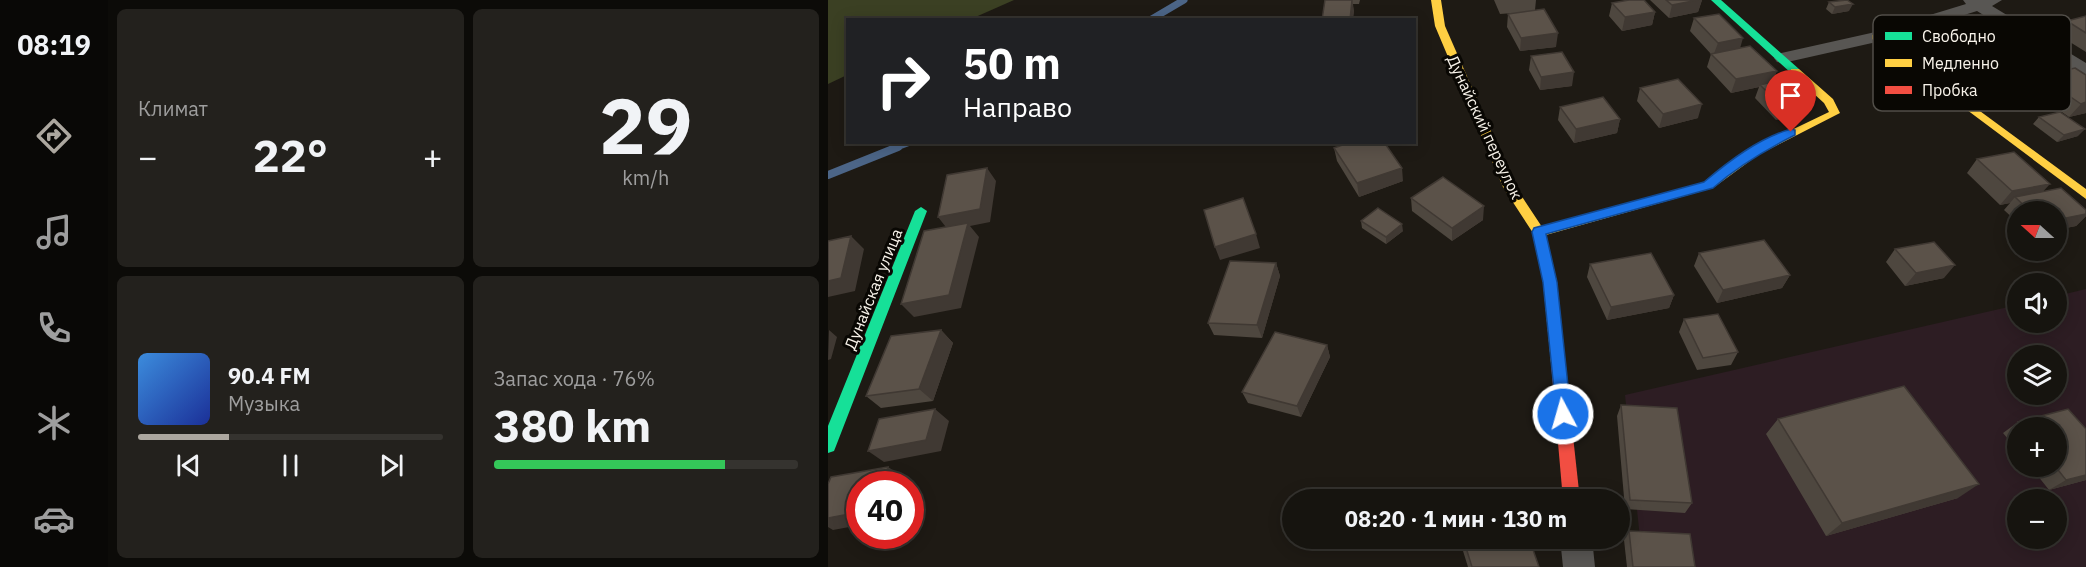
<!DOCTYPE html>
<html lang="ru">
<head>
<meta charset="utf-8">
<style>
  :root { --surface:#16140f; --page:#23211d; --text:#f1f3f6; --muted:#9e9e9e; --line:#35332f; --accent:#aca79f }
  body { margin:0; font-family:"IBM Plex Sans",sans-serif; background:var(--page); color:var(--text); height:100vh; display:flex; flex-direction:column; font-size:22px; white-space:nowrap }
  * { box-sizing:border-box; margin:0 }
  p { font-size:20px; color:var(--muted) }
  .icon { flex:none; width:33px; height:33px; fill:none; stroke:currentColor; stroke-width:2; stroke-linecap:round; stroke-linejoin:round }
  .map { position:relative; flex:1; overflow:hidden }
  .panel { display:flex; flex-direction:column; gap:9px; padding:9px; background:#0c0b08; width:720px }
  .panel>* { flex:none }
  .top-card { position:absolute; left:18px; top:18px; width:570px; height:126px; border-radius:0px; box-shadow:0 3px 15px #0003,0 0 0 2px var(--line); background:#202124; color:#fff; overflow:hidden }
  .needle { width:39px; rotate:291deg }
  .buttons { position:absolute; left:1179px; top:201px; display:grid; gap:12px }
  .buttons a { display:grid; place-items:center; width:60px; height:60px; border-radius:50%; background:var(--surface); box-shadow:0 3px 15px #0003,0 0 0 2px var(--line); font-size:30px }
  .speed { position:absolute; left:18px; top:471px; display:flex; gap:12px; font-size:30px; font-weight:700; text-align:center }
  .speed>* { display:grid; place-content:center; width:78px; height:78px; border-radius:50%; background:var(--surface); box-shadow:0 3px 15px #0003,0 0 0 2px var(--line); line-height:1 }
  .speed .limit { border:9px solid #d22; background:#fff; color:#111 }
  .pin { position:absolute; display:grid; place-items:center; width:51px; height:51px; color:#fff; margin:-62px -26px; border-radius:50% 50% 50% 0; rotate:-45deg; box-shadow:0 0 6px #0007 }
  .pin .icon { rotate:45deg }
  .me { position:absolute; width:66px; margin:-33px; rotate:354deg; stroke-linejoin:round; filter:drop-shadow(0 0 4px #0008) }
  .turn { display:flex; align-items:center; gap:21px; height:126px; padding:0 18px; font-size:27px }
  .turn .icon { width:78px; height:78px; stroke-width:2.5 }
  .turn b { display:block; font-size:42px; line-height:51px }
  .big { font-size:45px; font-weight:800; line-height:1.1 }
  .panel .tile { flex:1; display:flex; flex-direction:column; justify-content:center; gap:9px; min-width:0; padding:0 21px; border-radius:9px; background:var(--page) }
  .panel .dial { align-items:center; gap:0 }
  .dial b { font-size:78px; line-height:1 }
  .song { display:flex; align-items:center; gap:18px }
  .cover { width:72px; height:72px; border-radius:9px; background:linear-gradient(135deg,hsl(210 70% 55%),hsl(230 70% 35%)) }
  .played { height:6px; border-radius:3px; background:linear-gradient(90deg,var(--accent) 30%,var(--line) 30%) }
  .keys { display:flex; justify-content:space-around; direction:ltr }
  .heat { display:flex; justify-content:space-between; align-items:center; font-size:33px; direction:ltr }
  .charge { height:9px; border-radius:4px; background:linear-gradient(90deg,#34c759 76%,var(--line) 0) }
  .panel .tiles { flex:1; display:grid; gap:9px; grid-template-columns:repeat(2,1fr) }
  .trip { position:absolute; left:454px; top:489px; width:348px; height:60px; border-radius:30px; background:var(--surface); box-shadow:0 3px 15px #0003,0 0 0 2px var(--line); font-weight:800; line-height:60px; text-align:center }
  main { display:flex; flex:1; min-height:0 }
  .dock { display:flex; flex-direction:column; width:108px; justify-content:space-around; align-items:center; background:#090806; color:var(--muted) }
  .dock .icon { width:42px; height:42px }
  .dock .current { color:var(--accent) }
  .dock b { font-size:27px; color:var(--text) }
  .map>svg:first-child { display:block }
  .commercial { fill:#2d1d23; fill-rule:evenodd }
  .green { fill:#3b4023 }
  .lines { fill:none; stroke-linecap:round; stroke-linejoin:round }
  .stream-far1 { stroke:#4c6587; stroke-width:7 }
  .stream { stroke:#4c6587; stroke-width:8 }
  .street { fill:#585653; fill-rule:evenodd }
  .fast { fill:#16e098; fill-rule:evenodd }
  .slow { fill:#ffcf43; fill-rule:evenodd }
  .jam { fill:#f24e42; fill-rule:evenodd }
  .wall { fill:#4e473f }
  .shaded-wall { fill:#403933 }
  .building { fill:#5b5249; stroke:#403933; stroke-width:1.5 }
  .route { fill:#1a73e8; stroke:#114b97; stroke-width:1.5 }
  .labels { text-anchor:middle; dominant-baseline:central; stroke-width:6; stroke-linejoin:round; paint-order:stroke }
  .street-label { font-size:16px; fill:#f8f3ea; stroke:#090703 }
  .key { fill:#090703; stroke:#514e48; stroke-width:1.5 }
  .key-label { font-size:16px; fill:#f8f3ea }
</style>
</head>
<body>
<main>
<nav class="dock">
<b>08:19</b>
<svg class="icon current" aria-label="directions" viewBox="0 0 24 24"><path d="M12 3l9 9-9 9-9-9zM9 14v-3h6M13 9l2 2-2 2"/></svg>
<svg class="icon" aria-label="music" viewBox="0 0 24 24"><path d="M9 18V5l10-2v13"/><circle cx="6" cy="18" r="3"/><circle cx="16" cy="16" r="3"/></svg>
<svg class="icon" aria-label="phone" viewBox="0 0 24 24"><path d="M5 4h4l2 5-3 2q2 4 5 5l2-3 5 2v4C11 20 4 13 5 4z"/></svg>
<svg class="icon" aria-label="climate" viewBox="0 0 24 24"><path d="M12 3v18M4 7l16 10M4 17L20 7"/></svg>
<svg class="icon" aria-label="car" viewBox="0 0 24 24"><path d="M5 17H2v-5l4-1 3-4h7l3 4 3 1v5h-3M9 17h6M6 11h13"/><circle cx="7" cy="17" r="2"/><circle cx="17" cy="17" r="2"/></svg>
</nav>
<section class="panel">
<div class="tiles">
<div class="tile"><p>Климат</p>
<div class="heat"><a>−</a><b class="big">22°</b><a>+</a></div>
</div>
<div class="tile dial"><b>29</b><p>km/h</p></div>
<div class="tile">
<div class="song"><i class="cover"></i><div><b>90.4 FM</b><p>Музыка</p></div></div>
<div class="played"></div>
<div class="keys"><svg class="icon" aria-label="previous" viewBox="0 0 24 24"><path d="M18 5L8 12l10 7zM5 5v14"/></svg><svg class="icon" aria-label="pause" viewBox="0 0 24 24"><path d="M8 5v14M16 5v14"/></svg><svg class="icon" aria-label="next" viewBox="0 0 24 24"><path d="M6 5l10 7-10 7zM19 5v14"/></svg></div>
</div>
<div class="tile"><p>Запас хода · 76%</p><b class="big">380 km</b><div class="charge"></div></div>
</div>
</section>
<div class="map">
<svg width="1258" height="567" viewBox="0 0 1258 567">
  <rect width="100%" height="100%" fill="#1e1a14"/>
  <path class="commercial" d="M1258,289v278h-443l-18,-172 392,-90 1,17h38l1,-26zM1190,356h38v38h-38zM1190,428h38v38h-38zM1190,500h38v38h-38z"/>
  <path class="green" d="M0,0h186l-43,19 -123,1 -1,55 -19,9z"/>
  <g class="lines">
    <path class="stream-far1" d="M322,20l34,-20
      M66,148l16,-6"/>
    <path class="stream" d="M0,175l70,-28"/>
    <path class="street" d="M1135,0h39l-10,6 94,57v13l-6,-1 -103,-64 -96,30 -98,22 -6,-1 -3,-4 3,-4 94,-21 95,-29z
      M732,538h32l3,29h-32z"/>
    <path class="fast" d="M883,0h10l78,69v4h-8z
      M93,207l6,4 -91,235 -2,5 -6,2v-27l87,-215z"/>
    <path class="slow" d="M603,0h10l4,26 70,160 27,41 163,-45 45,-32 79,-38 -5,-9 -33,-30v-4h8l34,30 7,14 -82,42 -45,33 -167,47 11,47 8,81 -2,4 -5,2 -5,-2 -2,-4 -8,-81 -10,-49 -30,-46 -68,-161z
      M1047,34l211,155v10l-214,-160v-4z"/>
    <path class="jam" d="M730,357l5,2 2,4 15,137h-17l-12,-137 2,-4z"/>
  </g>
  <path class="wall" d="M497,0h35l-1,4h-6l1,9z
    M666,0h42l-1,10 21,37 -36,4 -13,-24 1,-13 5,-1 -13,1z
    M822,0h52l-4,12 -29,6z
    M1001,2l20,9 -17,3 -6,-5z
    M784,3l43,9 -3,13 -30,6 -13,-15z
    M1258,16v36l-29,-18 10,-13z
    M866,18l83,53 -5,11 39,17 -7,14 -28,7 -21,-22 4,-11 -28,6 -24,-26 4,-13 -21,-23z
    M1134,27l43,9 -33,8 -5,8 -32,9 -21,-16 7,-13 39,-3z
    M703,56l41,30 -32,4 -11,-20z
    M1174,57l67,8 -4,5 21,5v38l-17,4 -39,-27 3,-5 -14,4 -26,-19z
    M812,88l58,30 -39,10 -22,-27z
    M732,107l60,12 -3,14 -43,10 -16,-23z
    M1211,117l39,19 -21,6 -24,-18z
    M506,148l69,33 -44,16 -22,-36z
    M1149,159l66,32 43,19v6l-10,10 -20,4v-18h-38v11l-14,-13 6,-7 -10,2 -33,-32z
    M583,198l72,22 -31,21 -40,-30z
    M533,221l42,10 -17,13 -24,-16z
    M1067,249l49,29 -39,8 -19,-24z
    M871,253l91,22 -8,13 -65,15 -23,-37z
    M448,263l4,13 -18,62 -48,-3 -6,-12z
    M762,264l84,31 -5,13 -62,12 -20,-43z
    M856,319l54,33 -7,13 -34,5 -18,-38z
    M113,330l12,13 -20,58 -52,7 -15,-12z
    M499,345l3,12 -29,60 -53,-14 -6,-11z
    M793,405l71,98 -7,10 -60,-4 -8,-93z
    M1240,409l18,20v51l-37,10 -19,-24h26v-38h-38v23l-15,-18 15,-11z
    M950,419l180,79 -132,38 -60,-102z
    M801,531l66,36h-68l-3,-27z
    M631,538h70l10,29h-71z"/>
  <path class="shaded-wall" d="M524,0l2,13 -1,7h-3z
    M870,0h4l-4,12 -29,6 3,-13z
    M1025,4l-4,7 -17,3 3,-7z
    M827,12l-3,13 -30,6 3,-14z
    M1181,29l-4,7 -33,8 -5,8 -32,9 8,-14 32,-8 2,-2z
    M730,33l-2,14 -36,4 1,-13z
    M915,38l-4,14 -26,4 5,-13z
    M1241,65l-11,14 -18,-3 -7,9 -14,4 10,-14z
    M949,71l-6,13 -11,1 -1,2 -28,6 5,-14z
    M746,72l-2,14 -32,4 1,-13z
    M983,99l-7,14 -28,7 6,-14z
    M1258,102v11l-17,4 12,-13z
    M874,104l-4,14 -39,10 4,-14z
    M792,119l-3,14 -43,10 2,-14z
    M1257,129l-7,7 -21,6 7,-7z
    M159,168l9,13 -6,41 -20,4 9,11 -18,71 -47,9 -13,-13 48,-73 -11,-14z
    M574,168l1,13 -44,16 -2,-14z
    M1222,184l-12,13h-23l-5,6 -10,2 12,-14z
    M656,206l-1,14 -31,21v-13z
    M1258,214v2l-10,10 -20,4v-10z
    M574,224l1,7 -17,13v-7z
    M428,234l4,14 -40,12 -5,-13z
    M23,236l13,13 -9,42 -27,6v-16z
    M448,263l4,13 -18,62 -5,-13z
    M1127,265l-11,13 -39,8 11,-13z
    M962,275l-8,13 -65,15 6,-13z
    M846,295l-5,13 -62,12 4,-13z
    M1,330l8,7 -6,22 -3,1z
    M113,330l12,13 -20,58 -14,-12z
    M499,345l3,12 -29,60 -4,-11z
    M107,409l14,12 -8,30 -57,11 -16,-11z
    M60,467l16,10 -2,7h-20z
    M1258,475v5l-37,10 17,-10z
    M1151,484l-21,14 -132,38 16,-13z
    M32,512v13l-27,5 -5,-3v-9z"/>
  <path class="building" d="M497,0h27l-2,20h-28z
    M801,0h15l11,12 -30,5 -13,-14z
    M838,0h32l-26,5z
    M1019,0l6,4 -18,3 -6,-5z
    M716,9l14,24 -37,5 -13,-24z
    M891,14l24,24 -25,5 -24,-25z
    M1258,16v17l-19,-12z
    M922,46l27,25 -41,8 -25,-25z
    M734,52l12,20 -33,5 -10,-21z
    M1247,68l11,7v27l-5,2 -41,-28z
    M960,78l23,21 -29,7 -22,-21z
    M850,79l24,25 -39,10 -23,-26z
    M775,97l17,22 -44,10 -16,-22z
    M1232,112l25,17 -21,6 -25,-18z
    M523,142h33l18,26 -45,15 -23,-35z
    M1186,152l36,32 -38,7 -35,-32z
    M159,168l-7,41 -42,8 9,-42z
    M615,177l41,29 -32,22 -41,-30z
    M1233,188l25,22v4l-30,6v-8h-25l-16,-15z
    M415,198l13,36 -41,13 -11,-37z
    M550,208l24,16 -16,13 -25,-16z
    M140,223l-19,72 -48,9 23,-73z
    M23,236l-10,42 -13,3v-40z
    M936,240l26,35 -67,15 -24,-37z
    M1106,242l21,23 -39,8 -21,-24z
    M823,253l23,42 -63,12 -21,-43z
    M402,261l46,2 -19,62 -49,-2z
    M890,314l20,38 -35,6 -19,-39z
    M113,330l-22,59 -53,7 25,-60z
    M447,332l52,13 -30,61 -55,-14z
    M1076,386l75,98 -137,39 -64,-104z
    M793,405l56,3 15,95 -62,-3z
    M107,409l-9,31 -58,11 11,-32z
    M1240,409l18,20v46l-20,5 -11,-14h1v-38h-33l-5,-6z
    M60,467l-6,17h-22v28l-32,6v-34l3,-7z
    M682,490l4,10h-36z
    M801,531l61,3 5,33h-62z
    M635,538h66l10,29h-67z"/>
  <path class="route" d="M963,129l4,1v5c-30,15 -57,31 -82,53l-167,46 11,48 14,132 -2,5 -6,2 -6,-2 -14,-137 -11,-50 2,-4 170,-46c25,-21 55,-44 87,-53z"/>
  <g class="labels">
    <g class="street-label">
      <text transform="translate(657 127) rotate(65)">Дунайский переулок</text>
      <text transform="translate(45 289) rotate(-68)">Дунайская улица</text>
    </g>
  </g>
  <rect x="1045" y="15" width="198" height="96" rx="9" class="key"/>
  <rect x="1057" y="32" width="27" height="8" fill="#16e098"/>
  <rect x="1057" y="59" width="27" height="8" fill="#ffcf43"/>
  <rect x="1057" y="86" width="27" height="8" fill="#f24e42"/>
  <g class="key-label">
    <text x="1094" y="42">Свободно</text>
    <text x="1094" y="69">Медленно</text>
    <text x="1094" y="96">Пробка</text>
  </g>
</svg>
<div class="buttons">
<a><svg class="needle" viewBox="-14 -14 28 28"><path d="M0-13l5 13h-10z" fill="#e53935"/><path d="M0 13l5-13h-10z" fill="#9e9e9e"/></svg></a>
<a><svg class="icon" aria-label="sound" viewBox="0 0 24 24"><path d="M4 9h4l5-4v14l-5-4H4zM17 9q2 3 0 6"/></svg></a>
<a><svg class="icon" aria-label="layers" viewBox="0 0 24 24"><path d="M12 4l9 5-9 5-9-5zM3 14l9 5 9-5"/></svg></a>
<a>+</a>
<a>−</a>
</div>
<div class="speed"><div class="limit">40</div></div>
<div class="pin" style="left:963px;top:132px;background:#d93025"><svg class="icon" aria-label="arrive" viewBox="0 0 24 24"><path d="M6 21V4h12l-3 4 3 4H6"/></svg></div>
<svg class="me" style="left:735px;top:414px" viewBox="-20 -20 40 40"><circle r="17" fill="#1a73e8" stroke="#fff" stroke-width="3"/><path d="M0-11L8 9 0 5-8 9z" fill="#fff"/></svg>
<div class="trip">08:20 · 1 мин · 130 m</div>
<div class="top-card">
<div class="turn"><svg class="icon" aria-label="right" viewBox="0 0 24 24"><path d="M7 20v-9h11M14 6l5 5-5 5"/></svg><div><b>50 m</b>Направо</div></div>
</div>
</div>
</main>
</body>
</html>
